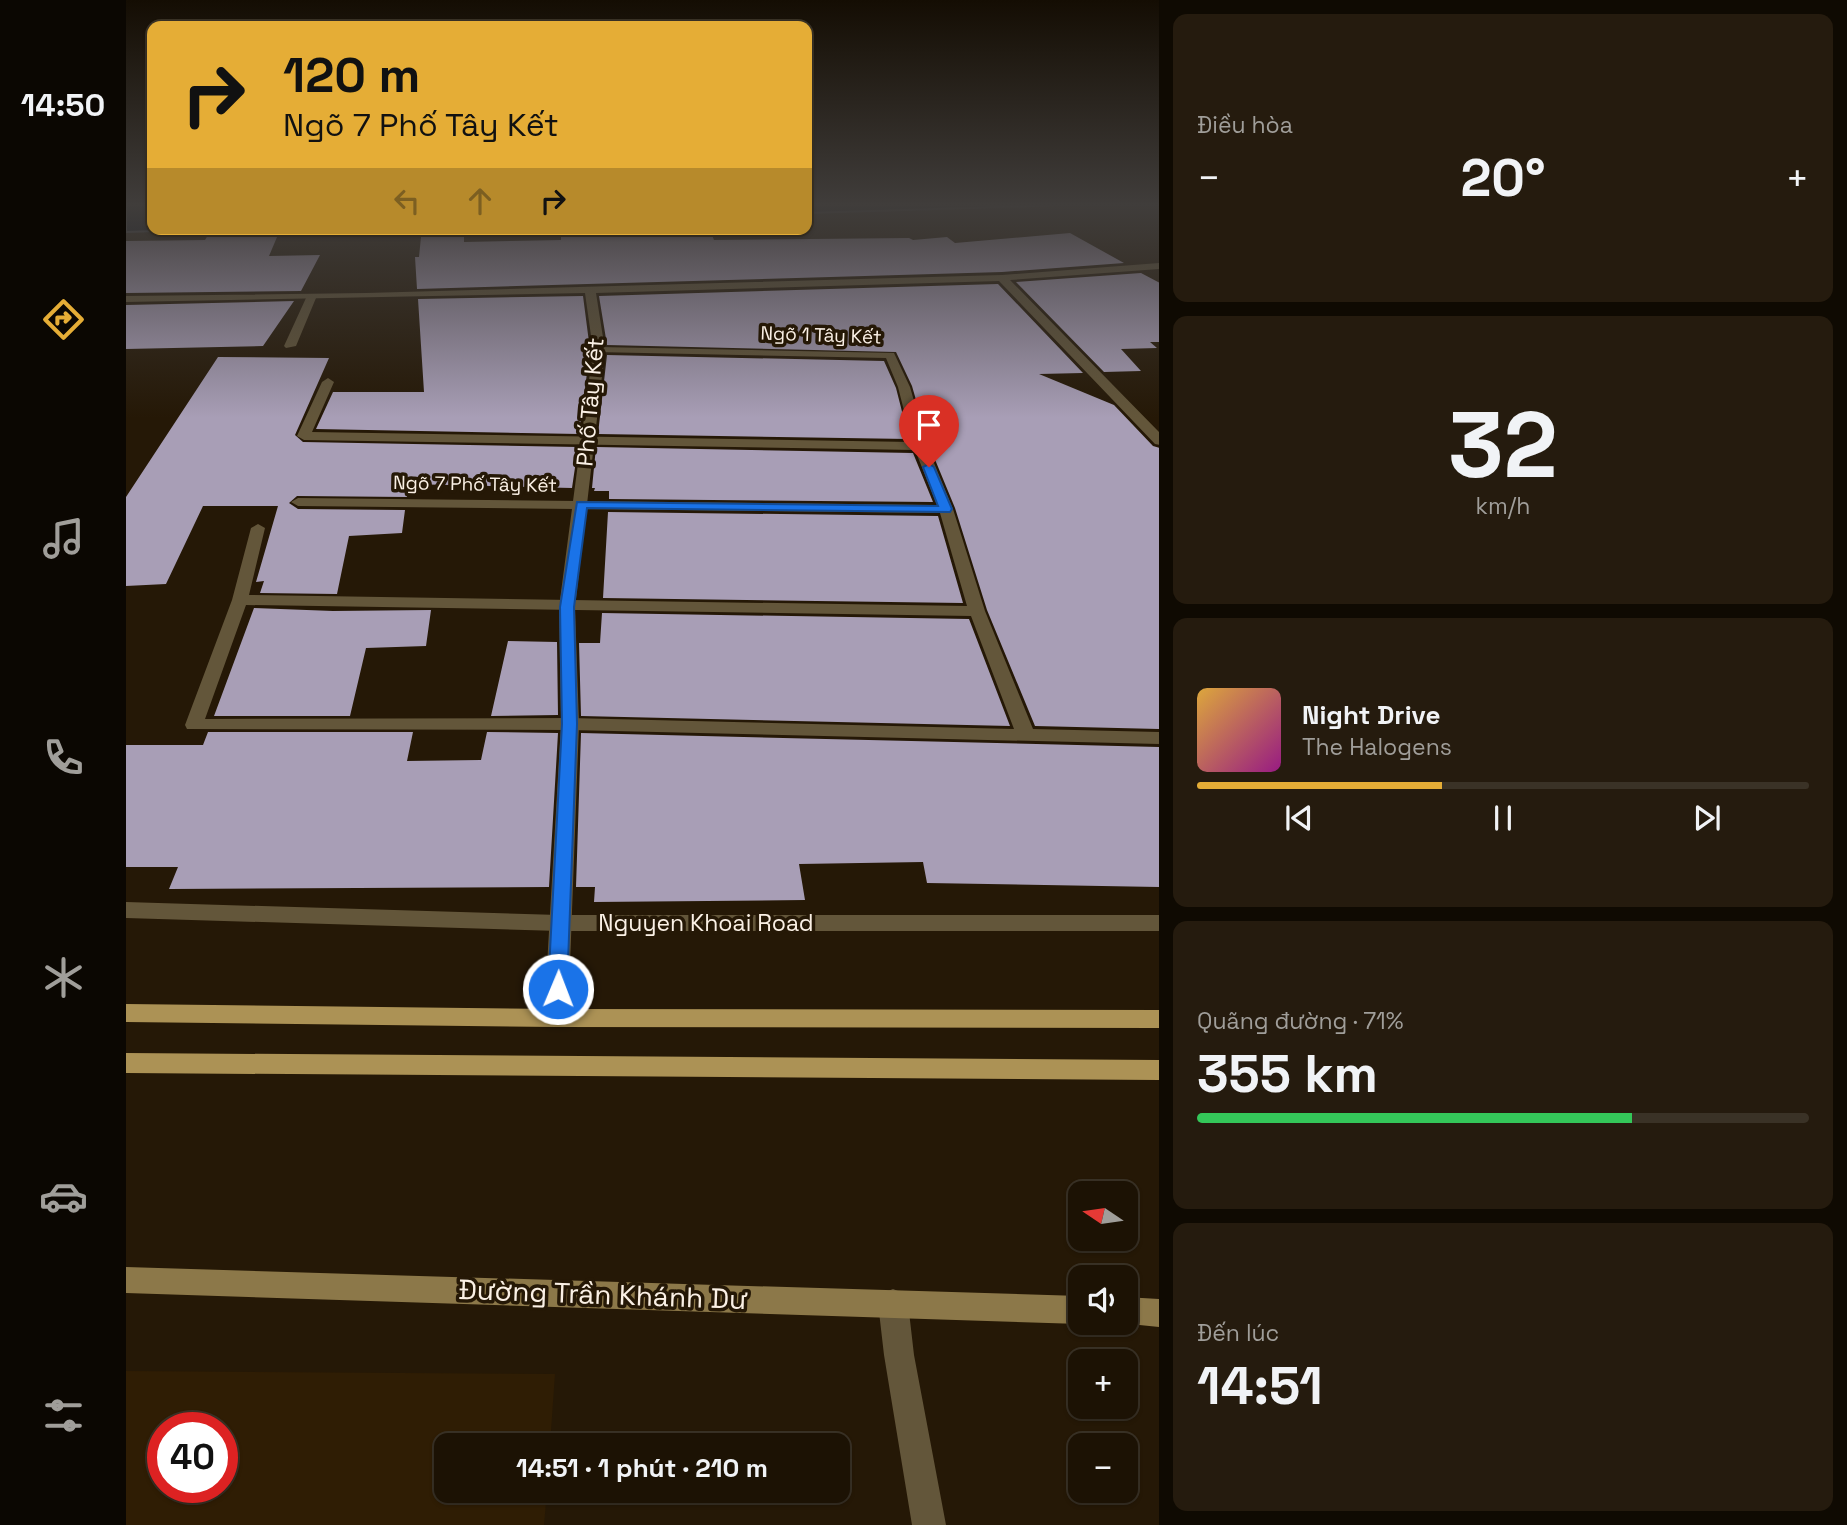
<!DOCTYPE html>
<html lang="vi">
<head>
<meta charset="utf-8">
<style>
  :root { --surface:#1c1204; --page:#251b0e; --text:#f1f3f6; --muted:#a09e9a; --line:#3a3226; --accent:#e5ad36 }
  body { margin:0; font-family:"Space Grotesk",sans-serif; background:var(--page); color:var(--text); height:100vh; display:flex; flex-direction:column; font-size:26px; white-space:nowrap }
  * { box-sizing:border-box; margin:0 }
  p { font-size:23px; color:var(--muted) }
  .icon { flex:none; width:38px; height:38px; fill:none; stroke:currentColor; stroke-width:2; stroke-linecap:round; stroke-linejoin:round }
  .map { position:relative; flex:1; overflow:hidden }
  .sheet { display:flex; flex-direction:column; gap:14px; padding:14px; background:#0f0a02; width:688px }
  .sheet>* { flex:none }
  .banner { position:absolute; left:21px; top:21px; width:665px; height:214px; border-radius:14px; box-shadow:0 2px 5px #0004,0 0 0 2px var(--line); background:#e5ad36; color:#111; overflow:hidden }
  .needle { width:46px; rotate:283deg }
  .fabs { position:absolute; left:942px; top:1181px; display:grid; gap:14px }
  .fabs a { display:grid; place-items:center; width:70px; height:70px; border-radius:14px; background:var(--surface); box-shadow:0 2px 5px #0004,0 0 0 2px var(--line); font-size:35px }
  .speed { position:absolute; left:21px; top:1412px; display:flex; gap:14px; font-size:35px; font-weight:700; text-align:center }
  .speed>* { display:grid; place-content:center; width:91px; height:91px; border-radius:50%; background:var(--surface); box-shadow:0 2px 5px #0004,0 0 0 2px var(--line); line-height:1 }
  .speed .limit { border:10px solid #d22; background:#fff; color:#111 }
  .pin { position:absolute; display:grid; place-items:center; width:60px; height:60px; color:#fff; margin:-72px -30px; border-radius:50% 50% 50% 0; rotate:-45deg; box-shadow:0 0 7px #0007 }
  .pin .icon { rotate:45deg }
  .me { position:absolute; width:77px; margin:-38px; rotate:1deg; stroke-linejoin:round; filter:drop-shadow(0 0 5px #0008) }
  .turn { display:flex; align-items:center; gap:24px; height:147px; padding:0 21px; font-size:32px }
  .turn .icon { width:91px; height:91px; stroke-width:2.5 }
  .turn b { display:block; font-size:49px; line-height:60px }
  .lanes { display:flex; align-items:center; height:66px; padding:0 21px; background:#0003; justify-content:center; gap:35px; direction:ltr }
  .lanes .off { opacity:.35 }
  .big { font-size:52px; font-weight:800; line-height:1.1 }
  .sheet .card { flex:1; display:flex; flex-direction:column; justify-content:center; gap:10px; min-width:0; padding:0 24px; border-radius:14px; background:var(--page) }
  .sheet .dial { align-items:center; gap:0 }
  .dial b { font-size:91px; line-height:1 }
  .song { display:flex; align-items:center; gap:21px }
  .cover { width:84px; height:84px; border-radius:10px; background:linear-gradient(135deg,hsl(40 70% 55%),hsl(310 70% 35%)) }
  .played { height:7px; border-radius:4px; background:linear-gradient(90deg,var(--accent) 40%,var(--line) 40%) }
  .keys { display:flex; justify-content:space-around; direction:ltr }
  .heat { display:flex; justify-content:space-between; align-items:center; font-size:38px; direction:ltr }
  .charge { height:10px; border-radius:5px; background:linear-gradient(90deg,#34c759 71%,var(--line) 0) }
  .trip { position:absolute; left:308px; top:1433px; width:416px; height:70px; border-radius:14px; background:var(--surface); box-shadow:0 2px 5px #0004,0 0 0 2px var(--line); font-weight:800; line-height:70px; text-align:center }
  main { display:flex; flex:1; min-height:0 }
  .tab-bar { display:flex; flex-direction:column; width:126px; justify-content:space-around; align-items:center; background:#0b0702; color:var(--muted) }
  .tab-bar .icon { width:49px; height:49px }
  .tab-bar .selected { color:var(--accent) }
  .tab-bar b { font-size:32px; color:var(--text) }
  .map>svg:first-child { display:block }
  .built { fill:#2f1d04; fill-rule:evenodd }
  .water { fill:#000a1a; stroke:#4b4f57; stroke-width:2 }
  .building { fill:#a89eb6 }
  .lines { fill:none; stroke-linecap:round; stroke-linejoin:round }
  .minor { fill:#63563a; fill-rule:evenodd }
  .tertiary { fill:#63563a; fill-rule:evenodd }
  .secondary { fill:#8c7849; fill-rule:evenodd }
  .primary { fill:#ac9255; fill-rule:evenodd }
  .route { fill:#1a73e8; stroke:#114b97; stroke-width:2 }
  .labels { text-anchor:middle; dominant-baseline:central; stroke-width:7; stroke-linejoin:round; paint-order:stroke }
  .far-street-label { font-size:19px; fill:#faf0e5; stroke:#251806 }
  .street-label { font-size:23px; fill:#faf0e5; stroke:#251806 }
  .near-street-label { font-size:28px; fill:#faf0e5; stroke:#251806 }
</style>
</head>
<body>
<main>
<nav class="tab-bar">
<b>14:50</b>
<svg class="icon selected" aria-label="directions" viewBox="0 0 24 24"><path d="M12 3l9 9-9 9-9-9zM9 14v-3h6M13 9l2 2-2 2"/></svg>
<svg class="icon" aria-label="music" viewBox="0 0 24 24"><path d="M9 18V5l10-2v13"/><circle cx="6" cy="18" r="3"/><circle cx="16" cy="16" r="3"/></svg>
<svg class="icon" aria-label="phone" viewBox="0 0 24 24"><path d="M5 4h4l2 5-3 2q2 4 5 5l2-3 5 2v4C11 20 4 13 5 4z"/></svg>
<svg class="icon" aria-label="climate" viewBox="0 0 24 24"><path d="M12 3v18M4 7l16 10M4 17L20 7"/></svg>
<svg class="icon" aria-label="car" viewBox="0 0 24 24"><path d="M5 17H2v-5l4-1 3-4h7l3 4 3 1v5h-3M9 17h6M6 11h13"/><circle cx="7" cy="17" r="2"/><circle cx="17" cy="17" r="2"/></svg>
<svg class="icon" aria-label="filters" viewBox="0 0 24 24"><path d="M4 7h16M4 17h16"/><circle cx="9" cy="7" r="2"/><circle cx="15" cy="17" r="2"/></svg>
</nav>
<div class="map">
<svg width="1034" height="1525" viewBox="0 0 1034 1525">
  <rect width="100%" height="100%" fill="#251806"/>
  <path class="built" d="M0,1371l429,3 -5,71 -104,1v45h101l-3,34h-418zM37,1428h59v60h-59z"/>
  <path class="water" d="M0,204h26v25h66l-92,3z
    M681,204h289l-289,9z"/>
  <path class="building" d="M435,229h37v3l92,-1 2,4h20l2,5 195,-2 4,2 34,-3 8,6 115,-10 54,30 -122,9 -585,17 -2,-32h4l2,-20 43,-2v7l97,-2z
    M154,230l-11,26 51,-1 -19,36 -175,2v-52l79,-1 5,-8z
    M1015,273l19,10v59h-10l7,6 -36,1 20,22 -37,1 -88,-90z
    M872,284l85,89 -44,1 75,31 39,41 7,2v281l-125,-3 -48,-116 -32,-102 -26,-63 -17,-59 -16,-34 -289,-7 -8,-49z
    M457,296l7,54 -11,84 -263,-5 17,-37h91l-6,-93z
    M168,301l-31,45 -137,3v-44z
    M481,355l277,6 12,27 13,51 -311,-5z
    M92,357l111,1 -34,77 8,7 275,5 -6,41 -164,-4 -1,13 -110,-1 -8,7 9,6 107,1 -3,23 -53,3 -12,58 -77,-1 4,-12 -8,1 22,-76h-75l-37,78 -40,2v-89z
    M470,447l317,6 20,49 -324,-3v-8h-15l1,-3h-3z
    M482,512l330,4 25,87 -360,-5z
    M128,608l79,3 98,-1 -5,36 -60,2 -16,68h-136z
    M476,613l367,6 41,107 -429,-10 -2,-73h21z
    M382,641l49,1 1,73 -67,1z
    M82,732h205l-6,29 74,-1 6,-28 71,1 -9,154 -380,2 9,-22h-52v-122h77z
    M455,733l579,14v140l-233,-4 -4,-21 -124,2 6,36 -211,2 1,-15h-19z"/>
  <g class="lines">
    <path class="minor" d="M185,295l5,3 -20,48 -10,2 -2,-2 22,-48z
      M473,347l295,6 16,34 17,59 26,63 32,102 48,118 127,3v12l-590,-14 -383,-1 -2,-4 47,-125 19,-72 7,-4 7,4 -16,67 718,11 -27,-93 -642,-7 -7,-4 7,-4 639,7 -22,-55 -611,-10 -7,-4 25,-54 6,-4 6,4 -22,50 600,10 -14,-55 -12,-29 -291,-6v-4zM120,605l725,11 43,113 -444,-11 -365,1z
      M0,902l433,13h601v16h-601l-433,-13z
      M767,1289l10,4 5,10 6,52 32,170h-34l-28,-170 -6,-52 5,-10z"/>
    <path class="tertiary" d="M1034,263v6l-150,11 150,153v12l-5,-1 -156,-163 -403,12 9,57 -30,257 4,117 -11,294 -3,7 -9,2 -9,-2 -3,-7 17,-294 -2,-117 34,-257 -8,-57 -459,9v-6l240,-3 636,-18z"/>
    <path class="secondary" d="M0,1267l954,29v27h3l-3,1 -954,-31z
      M999,1297l35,2v28l-40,-4h5z"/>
    <path class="primary" d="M0,1004l430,5 604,1v18l-604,-1 -430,-5z
      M0,1053l1034,7v20l-1034,-7z"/>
  </g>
  <linearGradient id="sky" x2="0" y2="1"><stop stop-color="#140d03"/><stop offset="0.49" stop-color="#403d3b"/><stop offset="1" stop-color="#403d3b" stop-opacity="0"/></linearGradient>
  <rect width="1034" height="418" fill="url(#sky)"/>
  <path class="route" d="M803,464l5,3 18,42 -2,3 -363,-4 -13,99 3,117 -10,265 -2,6 -7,2 -7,-2 -3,-6 14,-265 -2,-117 17,-105 361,4 -15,-39z"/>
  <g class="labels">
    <g class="far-street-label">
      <text transform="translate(695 335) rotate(2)">Ngõ 1 Tây Kết</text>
      <text transform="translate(349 484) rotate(1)">Ngõ 7 Phố Tây Kết</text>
    </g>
    <g class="street-label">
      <text transform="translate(464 402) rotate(-85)">Phố Tây Kết</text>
      <text x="580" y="923">Nguyen Khoai Road</text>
    </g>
    <g class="near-street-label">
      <text transform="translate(477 1294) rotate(2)">Đường Trần Khánh Dư</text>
    </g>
  </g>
</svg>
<div class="fabs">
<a><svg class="needle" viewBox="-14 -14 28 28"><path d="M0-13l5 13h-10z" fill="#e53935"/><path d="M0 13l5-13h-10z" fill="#a09e9a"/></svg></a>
<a><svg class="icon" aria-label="sound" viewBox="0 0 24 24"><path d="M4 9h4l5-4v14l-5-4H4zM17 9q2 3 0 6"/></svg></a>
<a>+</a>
<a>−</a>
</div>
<div class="speed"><div class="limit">40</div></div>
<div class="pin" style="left:803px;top:467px;background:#d93025"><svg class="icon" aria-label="arrive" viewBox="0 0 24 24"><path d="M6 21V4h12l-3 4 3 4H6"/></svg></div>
<svg class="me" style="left:432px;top:989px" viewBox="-20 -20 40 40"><circle r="17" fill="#1a73e8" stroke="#fff" stroke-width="3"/><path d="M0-11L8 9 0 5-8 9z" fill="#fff"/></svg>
<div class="trip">14:51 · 1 phút · 210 m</div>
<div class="banner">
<div class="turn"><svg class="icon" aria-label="right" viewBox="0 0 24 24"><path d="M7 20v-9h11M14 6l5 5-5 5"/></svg><div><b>120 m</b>Ngõ 7 Phố Tây Kết</div></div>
<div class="lanes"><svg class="icon off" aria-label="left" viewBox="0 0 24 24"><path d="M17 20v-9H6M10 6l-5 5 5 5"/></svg><svg class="icon off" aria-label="ahead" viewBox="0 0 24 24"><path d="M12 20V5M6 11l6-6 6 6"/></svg><svg class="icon" aria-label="right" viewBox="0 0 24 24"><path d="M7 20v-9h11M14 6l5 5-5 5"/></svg></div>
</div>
</div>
<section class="sheet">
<div class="card"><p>Điều hòa</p>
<div class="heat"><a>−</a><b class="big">20°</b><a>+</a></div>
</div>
<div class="card dial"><b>32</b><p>km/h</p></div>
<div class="card">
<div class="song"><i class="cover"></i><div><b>Night Drive</b><p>The Halogens</p></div></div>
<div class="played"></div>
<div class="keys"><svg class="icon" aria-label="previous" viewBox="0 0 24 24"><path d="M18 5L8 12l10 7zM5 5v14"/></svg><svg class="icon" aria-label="pause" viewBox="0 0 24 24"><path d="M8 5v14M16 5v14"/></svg><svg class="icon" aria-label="next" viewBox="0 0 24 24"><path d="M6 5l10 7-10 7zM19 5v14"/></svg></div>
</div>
<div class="card"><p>Quãng đường · 71%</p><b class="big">355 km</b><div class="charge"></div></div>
<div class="card"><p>Đến lúc</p><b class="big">14:51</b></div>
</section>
</main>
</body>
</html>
